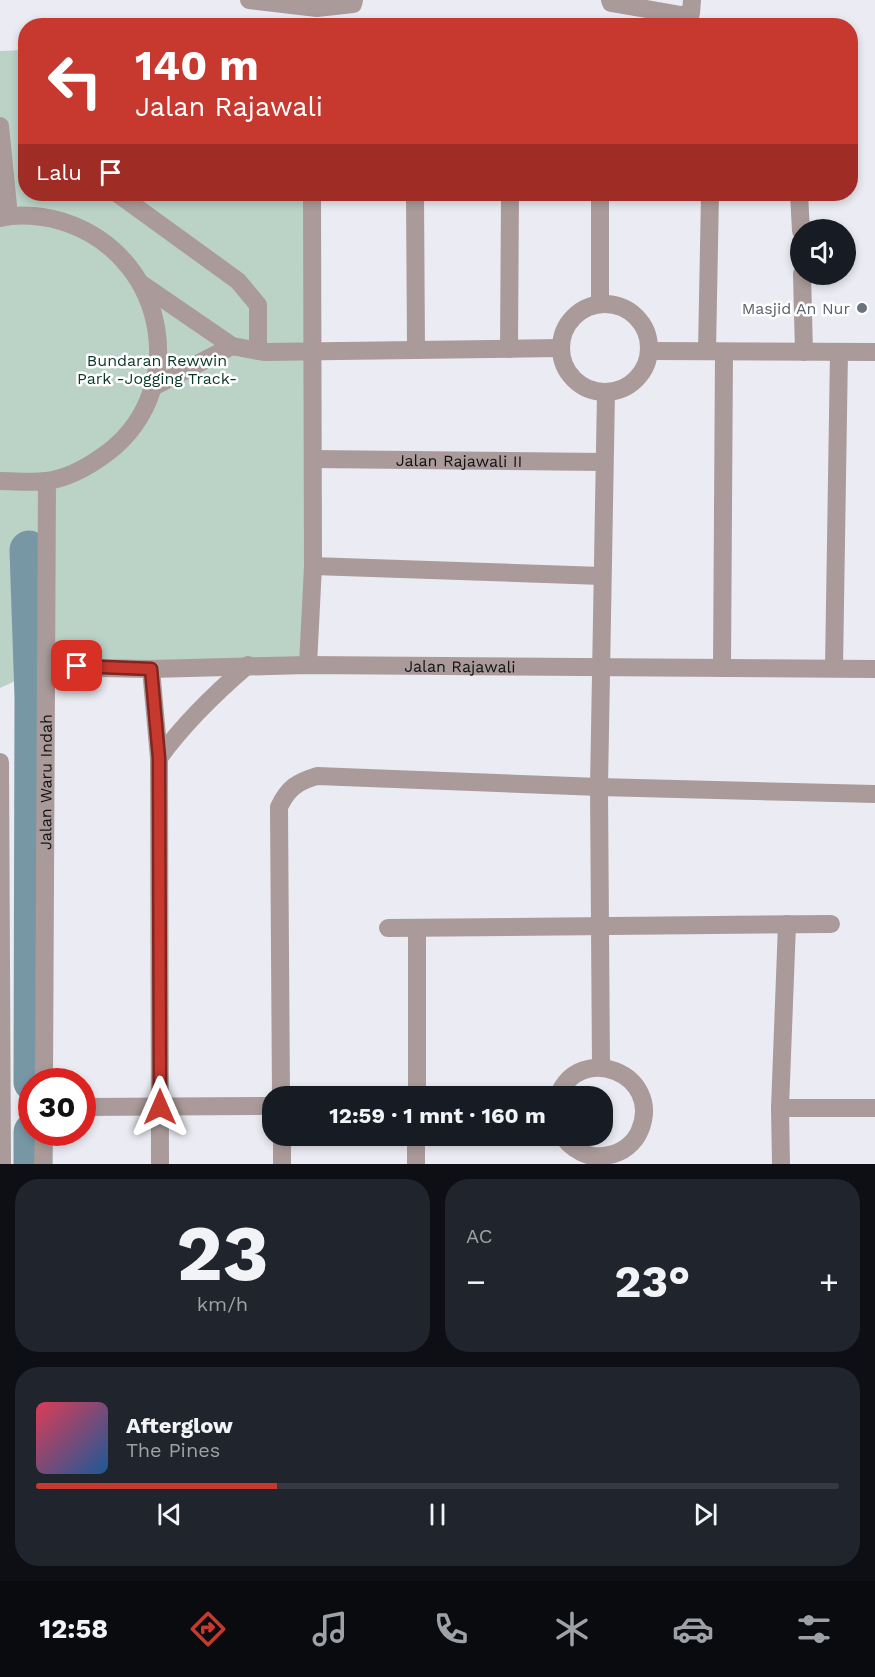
<!DOCTYPE html>
<html lang="id">
<head>
<meta charset="utf-8">
<style>
  :root { --surface:#171b24; --page:#20242c; --text:#f1f3f6; --muted:#9ea1a6; --line:#363941; --accent:#c7392f }
  body { margin:0; font-family:"Work Sans",sans-serif; background:var(--page); color:var(--text); height:100vh; display:flex; flex-direction:column; font-size:22px; white-space:nowrap }
  * { box-sizing:border-box; margin:0 }
  p { font-size:20px; color:var(--muted) }
  .icon { flex:none; width:33px; height:33px; fill:none; stroke:currentColor; stroke-width:2; stroke-linecap:round; stroke-linejoin:round }
  .map { position:relative; height:1164px; overflow:hidden }
  .side { display:flex; flex-direction:column; gap:15px; padding:15px; background:#0d0f14; flex:1 }
  .side>* { flex:none }
  .guide { position:absolute; left:18px; top:18px; width:840px; height:183px; border-radius:24px; box-shadow:0 3px 9px #0003; background:#c7392f; color:#fff; overflow:hidden }
  .tools { position:absolute; left:790px; top:219px; display:grid; gap:12px }
  .tools a { display:grid; place-items:center; width:66px; height:66px; border-radius:50%; background:var(--surface); box-shadow:0 3px 9px #0003; font-size:30px }
  .speed { position:absolute; left:18px; top:1068px; display:flex; gap:12px; font-size:30px; font-weight:700; text-align:center }
  .speed>* { display:grid; place-content:center; width:78px; height:78px; border-radius:50%; background:var(--surface); box-shadow:0 3px 9px #0003; line-height:1 }
  .speed .limit { border:9px solid #d22; background:#fff; color:#111 }
  .pin { position:absolute; display:grid; place-items:center; width:51px; height:51px; color:#fff; margin:-26px; border-radius:12px; box-shadow:0 3px 9px #0006 }
  .me { position:absolute; width:66px; margin:-33px; rotate:0deg; stroke-linejoin:round; filter:drop-shadow(0 0 4px #0008) }
  .turn { display:flex; align-items:center; gap:21px; height:126px; padding:0 18px; font-size:27px }
  .turn .icon { width:78px; height:78px; stroke-width:2.5 }
  .turn b { display:block; font-size:42px; line-height:51px }
  .then { display:flex; align-items:center; height:57px; padding:0 18px; background:#0003; gap:12px; font-size:22px }
  .big { font-size:45px; font-weight:700; line-height:1.1 }
  .side .card { flex:1; display:flex; flex-direction:column; justify-content:center; gap:9px; min-width:0; padding:0 21px; border-radius:24px; background:var(--page) }
  .side .dial { align-items:center; gap:0 }
  .dial b { font-size:78px; line-height:1 }
  .song { display:flex; align-items:center; gap:18px }
  .cover { width:72px; height:72px; border-radius:9px; background:linear-gradient(135deg,hsl(350 70% 55%),hsl(210 70% 35%)) }
  .played { height:6px; border-radius:3px; background:linear-gradient(90deg,var(--accent) 30%,var(--line) 30%) }
  .keys { display:flex; justify-content:space-around; direction:ltr }
  .heat { display:flex; justify-content:space-between; align-items:center; font-size:33px; direction:ltr }
  .side .tiles { flex:1; display:grid; gap:15px; grid-template-columns:1fr 1fr }
  .card:last-child { grid-column:span 2 }
  .trip { position:absolute; left:262px; top:1086px; width:351px; height:60px; border-radius:24px; background:var(--surface); box-shadow:0 3px 9px #0003; font-weight:700; line-height:60px; text-align:center }
  .tab-bar { display:flex; height:96px; justify-content:space-around; align-items:center; background:#090b0e; color:var(--muted) }
  .tab-bar .icon { width:42px; height:42px }
  .tab-bar .on { color:var(--accent) }
  .tab-bar b { font-size:27px; color:var(--text) }
  .map>svg:first-child { display:block }
  .green { fill:#bbd2c7 }
  .lines { fill:none; stroke-linecap:round; stroke-linejoin:round }
  .river { stroke:#7897a5; stroke-width:39 }
  .minor { stroke:#aa9b9a; stroke-width:18 }
  .route-casing { stroke:#81251f; stroke-width:15 }
  .route { stroke:#c7392f; stroke-width:10 }
  .worship-dot { fill:#6b7280; stroke:#fff; stroke-width:2 }
  .labels { text-anchor:middle; dominant-baseline:central; stroke-width:5; stroke-linejoin:round; paint-order:stroke }
  .worship-label { font-size:16px; fill:#5b616d; stroke:#fff; text-anchor:end }
  .park-label { font-size:16px; fill:#0b3828; stroke:#fff }
  .street-label { font-size:16px; fill:#121214; stroke:#fff }
</style>
</head>
<body>
<div class="map">
<svg width="875" height="1164" viewBox="0 0 875 1164">
  <rect width="100%" height="100%" fill="#ebecf3"/>
  <path class="green" d="M25,50l1,144h283l-1,471 -262,2 -46,21v-637z"/>
  <g class="lines">
    <path class="river" d="M29,550l5,147 -1,385
      M33,1164v-32"/>
    <g class="minor">
      <path d="M249,0l68,8 36,-4 1,-4"/>
      <path d="M610,0l1,3 70,12 10,-2 1,-13"/>
      <path d="M0,126l9,90"/>
      <path d="M118,194l120,87 20,24v46"/>
      <path d="M415,194l1,156"/>
      <path d="M600,194v110"/>
      <path d="M799,194l2,37"/>
      <path d="M0,218c21,-5 47,-2 67,5 103,36 125,174 33,235 -16,11 -35,21 -54,23 -15,2 -31,0 -46,0"/>
      <path d="M802,274l2,78"/>
      <path d="M143,285l89,61 32,6 296,-4"/>
      <circle cx="605" cy="348" r="44"/>
      <path d="M509,349l1,-155"/>
      <path d="M649,351l226,1"/>
      <path d="M707,351l3,-157"/>
      <path d="M153,387l79,-41"/>
      <path id="s1" d="M313,459l291,3"/>
      <path d="M313,566l289,10"/>
      <path d="M308,665l5,-99 -1,-372"/>
      <path id="s2" d="M46,667l105,2 157,-4 567,4"/>
      <path d="M722,668l2,-316"/>
      <path d="M834,668l5,-316"/>
      <path d="M151,669l8,89 1,406"/>
      <path d="M159,758c26,-36 55,-64 89,-93"/>
      <path d="M0,762l2,402"/>
      <path d="M388,928l443,-4"/>
      <path d="M417,929v167"/>
      <path d="M601,1067l-2,-280 7,-394"/>
      <path id="s3" d="M44,1082l3,-601"/>
      <path d="M281,1096l-2,-289c9,-19 18,-25 38,-31l282,11 276,7"/>
      <path d="M558,1096c22,-55 105,-22 82,34 -5,13 -18,23 -31,25 -20,5 -35,-4 -47,-19"/>
      <path d="M82,1107l191,-1"/>
      <path d="M780,1108h95"/>
      <path d="M282,1136v28"/>
      <path d="M43,1164l1,-32"/>
      <path d="M416,1164v-28"/>
      <path d="M781,1164l-1,-56 7,-184"/>
    </g>
  </g>
  <g class="lines">
    <defs>
      <path id="route" d="M77,666l74,3 8,89 1,349"/>
    </defs>
    <use href="#route" class="route-casing"/>
    <use href="#route" class="route"/>
  </g>
  <circle class="worship-dot" cx="862" cy="308" r="6"/>
  <g class="labels">
    <g class="worship-label">
      <text x="850" y="308">Masjid An Nur</text>
    </g>
    <g class="park-label">
      <text x="157" y="360">Bundaran Rewwin<tspan x="157" dy="18">Park -Jogging Track-</tspan></text>
    </g>
    <g class="street-label">
      <text stroke="none"><textPath href="#s1" startOffset="146">Jalan Rajawali II</textPath></text>
      <text stroke="none"><textPath href="#s2" startOffset="414">Jalan Rajawali</textPath></text>
      <text stroke="none"><textPath href="#s3" startOffset="300">Jalan Waru Indah</textPath></text>
    </g>
  </g>
</svg>
<div class="tools">
<a><svg class="icon" aria-label="sound" viewBox="0 0 24 24"><path d="M4 9h4l5-4v14l-5-4H4zM17 9q2 3 0 6"/></svg></a>
</div>
<div class="speed"><div class="limit">30</div></div>
<div class="pin" style="left:77px;top:666px;background:#d93025"><svg class="icon" aria-label="arrive" viewBox="0 0 24 24"><path d="M6 21V4h12l-3 4 3 4H6"/></svg></div>
<svg class="me" style="left:160px;top:1107px" viewBox="-20 -20 40 40"><path d="M0-17L14 15 0 8-14 15z" fill="#c7392f" stroke="#fff" stroke-width="4"/></svg>
<div class="trip">12:59 · 1 mnt · 160 m</div>
<div class="guide">
<div class="turn"><svg class="icon" aria-label="left" viewBox="0 0 24 24"><path d="M17 20v-9H6M10 6l-5 5 5 5"/></svg><div><b>140 m</b>Jalan Rajawali</div></div>
<div class="then">Lalu<svg class="icon" aria-label="arrive" viewBox="0 0 24 24"><path d="M6 21V4h12l-3 4 3 4H6"/></svg></div>
</div>
</div>
<section class="side">
<div class="tiles">
<div class="card dial"><b>23</b><p>km/h</p></div>
<div class="card"><p>AC</p>
<div class="heat"><a>−</a><b class="big">23°</b><a>+</a></div>
</div>
<div class="card">
<div class="song"><i class="cover"></i><div><b>Afterglow</b><p>The Pines</p></div></div>
<div class="played"></div>
<div class="keys"><svg class="icon" aria-label="previous" viewBox="0 0 24 24"><path d="M18 5L8 12l10 7zM5 5v14"/></svg><svg class="icon" aria-label="pause" viewBox="0 0 24 24"><path d="M8 5v14M16 5v14"/></svg><svg class="icon" aria-label="next" viewBox="0 0 24 24"><path d="M6 5l10 7-10 7zM19 5v14"/></svg></div>
</div>
</div>
</section>
<nav class="tab-bar">
<b>12:58</b>
<svg class="icon on" aria-label="directions" viewBox="0 0 24 24"><path d="M12 3l9 9-9 9-9-9zM9 14v-3h6M13 9l2 2-2 2"/></svg>
<svg class="icon" aria-label="music" viewBox="0 0 24 24"><path d="M9 18V5l10-2v13"/><circle cx="6" cy="18" r="3"/><circle cx="16" cy="16" r="3"/></svg>
<svg class="icon" aria-label="phone" viewBox="0 0 24 24"><path d="M5 4h4l2 5-3 2q2 4 5 5l2-3 5 2v4C11 20 4 13 5 4z"/></svg>
<svg class="icon" aria-label="climate" viewBox="0 0 24 24"><path d="M12 3v18M4 7l16 10M4 17L20 7"/></svg>
<svg class="icon" aria-label="car" viewBox="0 0 24 24"><path d="M5 17H2v-5l4-1 3-4h7l3 4 3 1v5h-3M9 17h6M6 11h13"/><circle cx="7" cy="17" r="2"/><circle cx="17" cy="17" r="2"/></svg>
<svg class="icon" aria-label="filters" viewBox="0 0 24 24"><path d="M4 7h16M4 17h16"/><circle cx="9" cy="7" r="2"/><circle cx="15" cy="17" r="2"/></svg>
</nav>
</body>
</html>
